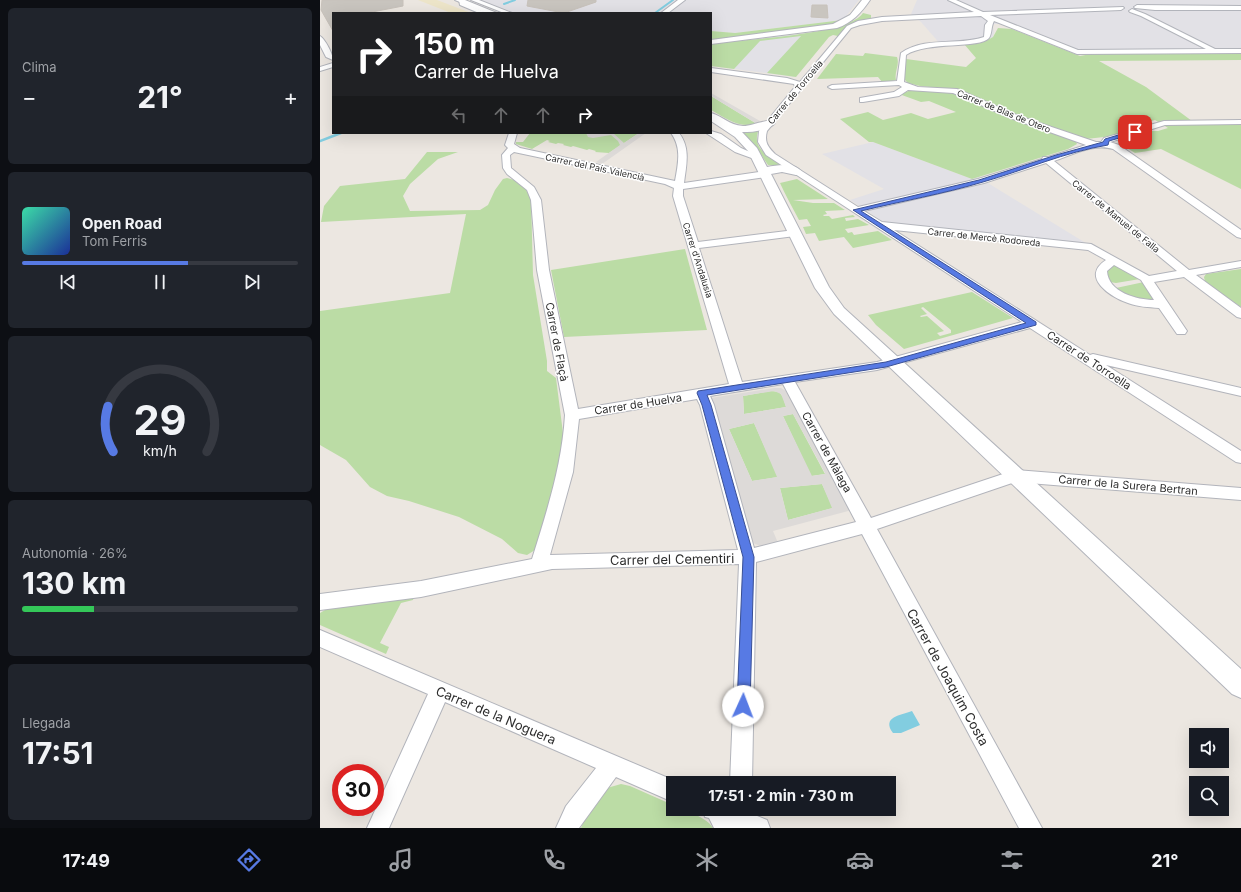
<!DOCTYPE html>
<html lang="es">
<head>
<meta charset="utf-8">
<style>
  :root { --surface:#171b24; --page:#20242c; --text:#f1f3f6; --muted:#9ea1a6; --line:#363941; --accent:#577ae4 }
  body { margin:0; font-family:Inter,sans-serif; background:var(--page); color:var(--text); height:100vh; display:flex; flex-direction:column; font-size:15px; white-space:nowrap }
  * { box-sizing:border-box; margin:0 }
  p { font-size:13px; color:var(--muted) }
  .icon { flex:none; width:22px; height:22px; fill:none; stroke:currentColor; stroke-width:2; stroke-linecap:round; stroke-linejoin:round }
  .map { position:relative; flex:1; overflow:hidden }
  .side { display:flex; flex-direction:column; gap:8px; padding:8px; background:#0d0f14; width:320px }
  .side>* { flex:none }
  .banner { position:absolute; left:12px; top:12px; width:380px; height:122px; border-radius:0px; box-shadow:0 4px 16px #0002; background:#202124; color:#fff; overflow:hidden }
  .buttons { position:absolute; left:869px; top:728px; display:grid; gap:8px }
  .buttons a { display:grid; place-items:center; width:40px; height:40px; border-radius:0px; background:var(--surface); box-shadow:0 4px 16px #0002; font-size:20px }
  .speed { position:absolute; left:12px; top:764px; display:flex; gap:8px; font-size:20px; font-weight:700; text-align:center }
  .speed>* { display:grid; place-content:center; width:52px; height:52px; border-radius:50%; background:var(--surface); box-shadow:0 4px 16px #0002; line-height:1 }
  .speed .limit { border:6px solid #d22; background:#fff; color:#111 }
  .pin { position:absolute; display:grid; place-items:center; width:34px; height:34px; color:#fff; margin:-17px; border-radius:8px; box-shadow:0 2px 6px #0006 }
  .me { position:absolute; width:44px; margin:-22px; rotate:2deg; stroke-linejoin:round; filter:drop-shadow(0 0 3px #0008) }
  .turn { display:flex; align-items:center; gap:14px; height:84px; padding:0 16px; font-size:18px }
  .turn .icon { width:52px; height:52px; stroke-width:2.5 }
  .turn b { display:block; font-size:28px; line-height:34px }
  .lanes { display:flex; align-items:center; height:38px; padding:0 16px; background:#0003; justify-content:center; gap:20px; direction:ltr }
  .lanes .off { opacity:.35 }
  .big { font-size:30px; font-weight:700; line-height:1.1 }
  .side .card { flex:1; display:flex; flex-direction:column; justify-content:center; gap:6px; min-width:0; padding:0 14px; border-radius:6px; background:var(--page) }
  .side .dial { align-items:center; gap:0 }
  .dial svg { height:104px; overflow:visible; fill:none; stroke:var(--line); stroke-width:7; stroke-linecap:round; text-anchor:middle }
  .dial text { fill:var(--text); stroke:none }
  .song { display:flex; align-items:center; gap:12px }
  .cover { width:48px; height:48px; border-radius:6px; background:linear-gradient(135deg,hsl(160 70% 55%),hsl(230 70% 35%)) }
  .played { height:4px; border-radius:2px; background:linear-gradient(90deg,var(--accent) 60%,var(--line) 60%) }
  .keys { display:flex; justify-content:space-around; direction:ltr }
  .heat { display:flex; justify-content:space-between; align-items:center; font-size:22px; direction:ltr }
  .charge { height:6px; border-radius:3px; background:linear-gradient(90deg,#34c759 26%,var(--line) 0) }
  .trip { position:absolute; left:346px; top:776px; width:230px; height:40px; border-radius:0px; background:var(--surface); box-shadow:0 4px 16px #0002; font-weight:700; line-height:40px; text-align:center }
  .tabs { display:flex; height:64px; justify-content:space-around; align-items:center; background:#090b0e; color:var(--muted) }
  .tabs .icon { width:28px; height:28px }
  .tabs .selected { color:var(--accent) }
  .tabs b { font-size:18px; color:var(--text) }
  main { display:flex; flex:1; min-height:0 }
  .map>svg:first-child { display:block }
  .industrial { fill:#e2e1e6 }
  .green { fill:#bbdca5; fill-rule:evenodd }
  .sand { fill:#ede5c9 }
  .plaza { fill:#dddad8; fill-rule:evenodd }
  .water { fill:#82cde0 }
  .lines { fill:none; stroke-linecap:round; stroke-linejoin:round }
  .stream-far1 { stroke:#82cde0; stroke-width:2 }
  .stream { stroke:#82cde0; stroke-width:2.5 }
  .building { fill:#c9c5bf; stroke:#c8c2bb }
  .minor-casing { stroke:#b2b4bb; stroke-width:2 }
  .tertiary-casing { stroke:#b2b4bb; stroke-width:2 }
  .minor { fill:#fff; fill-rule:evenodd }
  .tertiary { fill:#fff; fill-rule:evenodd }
  .route { fill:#577ae4; stroke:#394f94 }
  .labels { text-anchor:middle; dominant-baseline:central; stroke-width:3; stroke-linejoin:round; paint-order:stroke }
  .far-street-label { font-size:9px; fill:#2d2d2d; stroke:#fff }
  .street-label { font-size:11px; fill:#2d2d2d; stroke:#fff }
  .near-street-label { font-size:13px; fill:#2d2d2d; stroke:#fff }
</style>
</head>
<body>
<main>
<section class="side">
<div class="card"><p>Clima</p>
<div class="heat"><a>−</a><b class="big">21°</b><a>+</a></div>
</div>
<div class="card">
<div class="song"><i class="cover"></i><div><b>Open Road</b><p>Tom Ferris</p></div></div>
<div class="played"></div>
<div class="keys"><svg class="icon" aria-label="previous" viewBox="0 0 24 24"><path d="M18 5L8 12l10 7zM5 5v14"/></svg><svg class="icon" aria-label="pause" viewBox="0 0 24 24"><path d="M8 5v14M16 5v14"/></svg><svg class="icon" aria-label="next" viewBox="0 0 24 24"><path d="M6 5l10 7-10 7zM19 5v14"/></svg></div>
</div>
<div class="card dial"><svg viewBox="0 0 100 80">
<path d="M14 69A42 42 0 1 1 86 69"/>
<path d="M14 69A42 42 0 0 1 10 34" stroke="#577ae4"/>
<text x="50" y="56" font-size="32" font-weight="700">29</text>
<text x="50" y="72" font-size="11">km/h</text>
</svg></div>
<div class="card"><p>Autonomía · 26%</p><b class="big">130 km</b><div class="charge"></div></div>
<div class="card"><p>Llegada</p><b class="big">17:51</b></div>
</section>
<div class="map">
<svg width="921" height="828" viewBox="0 0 921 828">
  <rect width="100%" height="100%" fill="#ece7e1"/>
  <path class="industrial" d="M158,0h381l-16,20 -108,13 -24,-2v-18h-196z
    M597,0h324v51l-158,1 -72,-27 -12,-1h-5l-1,2 1,6 -1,5 -7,4 -10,2 -34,3 -21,-24 -10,-8z
    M490,33l-14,44 -85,-11v-23z
    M553,142l99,37 6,-2 111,68 -202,-21 -37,-24 34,-11 -62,-35z"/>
  <path class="green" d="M543,13l8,2v4l-25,9 -8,8 -5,-1 -4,2 -33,40 -29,-4 34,-37 -41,5 -26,28 -23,-3v-23c28,-3 139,-8 152,-30z
    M523,20l-13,5 -25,4 -94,11v-9l24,2z
    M678,28l14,1 68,27 11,-2 150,-1v7l-142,1 47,26 46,34 -22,3h71v65l-80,-40 -26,4 -11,-7 2,-2 -3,-7 21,-6h14l10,-3 -13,-8 -17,5 -2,4 -23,7 -27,3 -77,-25 -57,-25 -32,-3 -12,-3 -4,-4 -1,-7 3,-13 60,8 10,-9 -12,-14 22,-3 7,-4z
    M545,53l32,4c3,8 -3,15 -1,23l-13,3 -5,-6 -61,2 19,-25 27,2z
    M592,90h35l128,50 2,4 -9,5 -96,30 -99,-37h-4l-29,-23 28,-7 15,8 28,-7 17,6 28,-7 -27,-11 -8,1 -22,-8z
    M391,96l46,28c-19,4 -30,-5 -46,-14z
    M439,129c-9,22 13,26 23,37l-14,-1 -12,-18 -16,-17z
    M210,133h109l-30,20 -14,-1 1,-1 -7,-2 -2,1 -14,-4 -2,1 -8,-2 1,-1 -6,-1 -2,1 -8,-2 2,-1 -3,-1 -15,9 -16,-5v-2h7z
    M107,152h31l-20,7 -28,25 -7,12 7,15 70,-1 8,-5 7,-15 8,-11 4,-1 7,2 9,5 8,13 2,77 14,86v10l9,7 8,63 -4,25 -25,84 -8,5 -9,-2 -16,-14 -43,-22 -50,-16 -22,-5 -17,-9 -24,-27 -26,-15v-134l130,-18 16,-79 -145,8 3,-16 16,-20 65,-7z
    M477,179l31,20 -35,1 20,3h21l11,7 -20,1 2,3 -4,1 1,1h5l3,3 21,-4 2,2 -10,1 1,3 12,-2 11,6 -24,4 3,4 4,-1 2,3 24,-4 14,9 -39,8 -9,-11 -25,4 -4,-8 -9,1 -3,-7 8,-1 -4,-7 -8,1c-7,-13 -13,-24 -19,-37z
    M365,249l22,81 -143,7 -13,-67z
    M794,264l26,15 -24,4 -6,-1 -4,-9z
    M921,269v38l-36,-25 -1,-5 2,-3z
    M824,282l11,14 -1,4c-12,0 -30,-4 -38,-12z
    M652,292l41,26 -109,31 -28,-24 -8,-10zM603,307l28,23v3l-11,3 -3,-3 7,-2 -17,-15 -6,1 -1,-1 7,-2 -6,-6z
    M451,391l8,1 4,5 3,10 -42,7 -1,-18z
    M473,414l32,60 -14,2 -28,-60z
    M434,423l24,54 -26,4 -23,-52z
    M502,484l11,24 -45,12 -8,-32z
    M95,594l-2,6 -12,3 -21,40 9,4 -3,7 -66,-29v-12l5,-3z
    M301,784l9,2 43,19v4c11,0 35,9 40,19h-132l4,-10 22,-30z"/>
  <path class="sand" d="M98,0h19l34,13h-20z"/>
  <path class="plaza" d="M391,93l49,28 -3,3 -46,-28z
    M266,133h27l11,10 15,-10h7l-44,31 -6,-2 24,-17 -2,-4 -7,-6 -18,3 -5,-1z
    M454,388h7l5,3 66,119 -79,21 5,12 -17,3 -6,-2 -5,-5 -39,-141zM454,391l7,3 5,13 -42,7 -1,-18zM473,414l32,59v1l-13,2 -29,-60zM434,423l23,54 -25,4 -23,-52zM502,484l10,24 -44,12 -8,-32z"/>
  <path class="water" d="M592,711l8,14 -19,8h-8c-12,-16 8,-18 19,-22z"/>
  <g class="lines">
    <path class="stream-far1" d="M184,4l11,-4
      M335,13l18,-13"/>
    <path class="stream" d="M0,141l21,-8"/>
  </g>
  <path class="building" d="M2,0h81v6l-36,7h-34v18l-12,-21z
    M208,0h68v2l-32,11 -37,-7z
    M492,5h15l1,13 -17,-1z"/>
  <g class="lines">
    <defs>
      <path id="minor" d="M139,0h4l1,3 23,10h-8l-19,-8z
        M151,0h8l33,13h-8z
        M358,0h7l-17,13h-7z
        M628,0h8l27,12 140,-5 1,1 -3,2 -131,5 88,35 128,-1 -65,-33 -11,-4 -1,-1 3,-2 13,5 70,35h26v4l-164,1 -83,-33c-3,5 -2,13 -5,17 -9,11 -62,3 -83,17l-2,27 14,5 39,2 62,27 77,26h5l3,-4 60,-17 77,-1v4l-76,1 -55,17 9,3 122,85v8l-4,-1 -124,-88c-19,-6 -41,6 -59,12l135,109 52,-9v6l-45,8 45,33v10l-4,-1 -53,-40 -30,5 33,49 -2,3h-8l-18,-26c-11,-1 -21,-1 -31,-5 -18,-6 -48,-26 -22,-43l-18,-10 -194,-20 196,125 3,-1 148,34v8l-135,-31 135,86v12l-5,-1 -206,-134 -153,42 -82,12 76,136 144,-48 226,18v12l-226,-18 -138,47 165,299h-23l-157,-294 -106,28 -4,221h-22l9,-219 -187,5 -131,28 -101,13v-16l101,-13 111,-22c15,-48 30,-94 33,-144l-28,-145 -6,-70 -4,-10 -20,-16 -4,-6 -1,-13 6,-7 -3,-3 4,-12h8l-3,11 6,4 155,33c3,-17 7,-33 -4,-48h8c12,15 7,33 5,50l81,-12 3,1 2,2 -5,3 -82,12v7l15,46 97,-12 5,3 -5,3 -96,12 43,134 135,-20 145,-40 -256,-167 -8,-13 1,-11 36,-44 -1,-3 -83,-12v-4l76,10 13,4 47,-56 11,-5 24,-4 92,-5zM661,16l7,5 -3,4 -1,12c-27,9 -58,-1 -83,16l-4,28 -65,4 -4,2 4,2 67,-4 3,2 -8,5 -34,6v4h3l36,-6 9,-6 45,3 60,26 73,26 -38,12h-5l-1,2 -64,20 -120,28 -83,-53c-7,-7 -11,-12 -8,-23l84,-103 9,-3 22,-4zM194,152l151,32 9,4 -1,8 56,188 -151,25 -29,-139 -8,-70 -7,-13 -23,-19 -1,-13zM726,163l131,108 -28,5 -58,-32 -209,-22 -18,-11 120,-28zM794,265l27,15 13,20c-17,0 -46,-8 -47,-29zM463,384l73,138 -102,26 -40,-143 -4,-9zM377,399l3,6 38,145 -188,5 23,-83 6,-53z
        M817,5l104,1v4h-86l-20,-2 -1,-1z
        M0,36c5,3 13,18 13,24l-7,-3 -6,-12z
        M13,63v4l-13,4v-4z
        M391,131l10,3 20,14 20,9 -4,3 -22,-8 -29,-19h5z
        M0,630l360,153h-7v19l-57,-25 -37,51h-23l10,-22 30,-38 -151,-66 -56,126h-22l61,-134 -108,-47z
        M382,809h38l27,11 3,8h-56l-5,-10 -4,-1z"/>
      <path id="tertiary" d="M135,0h10l32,13h-11z
        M542,0h8c-9,13 -18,23 -33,28l-126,16v-4l122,-16 17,-9z
        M391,113c12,3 17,12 32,13 10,0 22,-7 31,-5l1,2c-7,8 -23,9 -33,9l15,16 10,19c11,-2 27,-5 35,5l-2,2 -4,1 -14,-3 -11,2 58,113 15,21 397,361v29l-9,-4 -398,-380 -19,-26 -67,-137 -13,-14 -24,-16z"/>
    </defs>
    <use href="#minor" class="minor-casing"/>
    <use href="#tertiary" class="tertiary-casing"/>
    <use href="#minor" class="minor"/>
    <use href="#tertiary" class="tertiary"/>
  </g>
  <path class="route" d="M815,130l1,1v2l-27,8 -1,4c-43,7 -83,25 -125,37 -40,12 -81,19 -122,29l175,111v3l-150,42 -179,28 4,10 43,152 -4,149 -2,4 -5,2 -4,-2 -2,-4 6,-149 -41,-152 -5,-12 1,-2 188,-29 140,-39 -173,-113 126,-30 77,-25 47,-13 2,-3z"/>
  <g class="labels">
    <g class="far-street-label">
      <text transform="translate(475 92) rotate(-50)">Carrer de Torroella</text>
      <text transform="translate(684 111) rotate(22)">Carrer de Blas de Otero</text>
      <text transform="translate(275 167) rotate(12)">Carrer del País Valencià</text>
      <text transform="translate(796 216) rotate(39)">Carrer de Manuel de Falla</text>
      <text transform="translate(664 237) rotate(6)">Carrer de Mercè Rodoreda</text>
      <text transform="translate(378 260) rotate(72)">Carrer d'Andalusia</text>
    </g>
    <g class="street-label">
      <text transform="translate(237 342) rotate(79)">Carrer de Flaçà</text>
      <text transform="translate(769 360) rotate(33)">Carrer de Torroella</text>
      <text transform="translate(318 404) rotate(-9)">Carrer de Huelva</text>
      <text transform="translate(507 452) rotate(61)">Carrer de Màlaga</text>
      <text transform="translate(808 485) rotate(5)">Carrer de la Surera Bertran</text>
    </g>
    <g class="near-street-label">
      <text transform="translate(352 559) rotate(-1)">Carrer del Cementiri</text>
      <text transform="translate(628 677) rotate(61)">Carrer de Joaquim Costa</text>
      <text transform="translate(176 715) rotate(23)">Carrer de la Noguera</text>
    </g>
  </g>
</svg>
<div class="buttons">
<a><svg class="icon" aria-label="sound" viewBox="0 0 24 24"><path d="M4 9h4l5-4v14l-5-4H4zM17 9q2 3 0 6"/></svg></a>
<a><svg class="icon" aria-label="search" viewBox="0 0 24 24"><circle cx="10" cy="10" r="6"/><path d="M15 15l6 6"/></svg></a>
</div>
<div class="speed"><div class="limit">30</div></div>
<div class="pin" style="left:815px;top:132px;background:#d93025"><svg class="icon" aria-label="arrive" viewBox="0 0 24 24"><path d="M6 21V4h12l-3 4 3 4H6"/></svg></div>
<svg class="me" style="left:423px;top:706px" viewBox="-20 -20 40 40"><circle r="19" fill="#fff"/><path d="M0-13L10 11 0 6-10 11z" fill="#577ae4"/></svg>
<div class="trip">17:51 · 2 min · 730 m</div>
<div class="banner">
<div class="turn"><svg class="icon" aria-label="right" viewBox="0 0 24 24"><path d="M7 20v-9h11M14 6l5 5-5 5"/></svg><div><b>150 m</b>Carrer de Huelva</div></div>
<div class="lanes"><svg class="icon off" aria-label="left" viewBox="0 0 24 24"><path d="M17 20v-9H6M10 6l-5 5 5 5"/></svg><svg class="icon off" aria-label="ahead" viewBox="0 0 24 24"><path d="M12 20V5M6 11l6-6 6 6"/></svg><svg class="icon off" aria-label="ahead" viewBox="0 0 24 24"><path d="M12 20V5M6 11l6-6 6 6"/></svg><svg class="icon" aria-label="right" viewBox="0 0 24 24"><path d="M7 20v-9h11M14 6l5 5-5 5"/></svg></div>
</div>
</div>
</main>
<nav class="tabs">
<b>17:49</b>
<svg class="icon selected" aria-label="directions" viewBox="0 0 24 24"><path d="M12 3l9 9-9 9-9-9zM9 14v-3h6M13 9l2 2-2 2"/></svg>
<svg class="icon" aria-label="music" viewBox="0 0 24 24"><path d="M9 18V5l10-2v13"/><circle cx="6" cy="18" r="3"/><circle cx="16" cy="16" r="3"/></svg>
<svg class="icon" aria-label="phone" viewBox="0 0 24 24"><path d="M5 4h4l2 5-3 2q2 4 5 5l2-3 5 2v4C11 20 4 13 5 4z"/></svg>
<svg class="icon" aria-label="climate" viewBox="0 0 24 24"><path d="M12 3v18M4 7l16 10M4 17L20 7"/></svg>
<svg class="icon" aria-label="car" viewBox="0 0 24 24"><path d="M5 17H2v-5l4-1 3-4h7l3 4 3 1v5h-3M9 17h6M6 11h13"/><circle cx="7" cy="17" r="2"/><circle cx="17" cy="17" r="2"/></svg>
<svg class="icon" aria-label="filters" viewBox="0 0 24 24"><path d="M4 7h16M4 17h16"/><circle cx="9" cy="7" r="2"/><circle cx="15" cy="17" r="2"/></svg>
<b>21°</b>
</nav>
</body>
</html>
